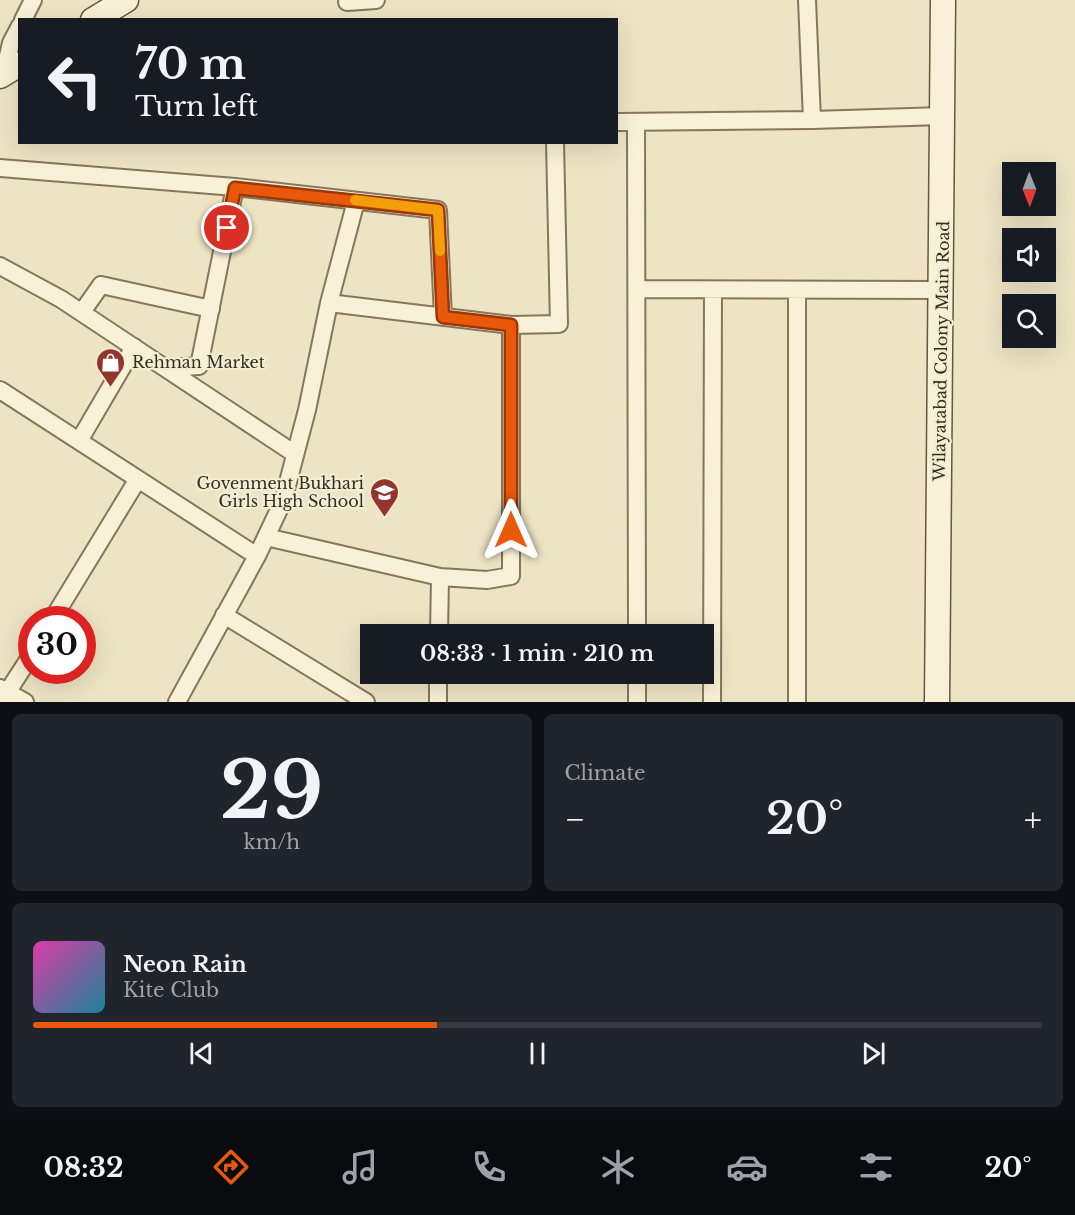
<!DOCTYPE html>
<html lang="en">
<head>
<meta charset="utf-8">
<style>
  :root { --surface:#171b24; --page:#20242c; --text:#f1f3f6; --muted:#9ea1a6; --line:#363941; --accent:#ea580c }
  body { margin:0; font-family:"Libre Baskerville",serif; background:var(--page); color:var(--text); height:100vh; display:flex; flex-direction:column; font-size:22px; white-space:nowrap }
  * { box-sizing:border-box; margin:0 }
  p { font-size:20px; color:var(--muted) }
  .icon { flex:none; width:33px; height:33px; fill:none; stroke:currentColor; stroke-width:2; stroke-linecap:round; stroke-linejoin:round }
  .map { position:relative; height:702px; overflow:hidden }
  .sheet { display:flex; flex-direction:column; gap:12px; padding:12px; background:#0d0f14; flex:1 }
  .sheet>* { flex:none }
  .guide { position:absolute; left:18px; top:18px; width:600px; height:126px; border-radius:0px; box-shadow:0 6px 24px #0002; background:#171b24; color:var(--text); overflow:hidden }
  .needle { width:39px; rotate:179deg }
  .buttons { position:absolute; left:1002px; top:162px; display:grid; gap:12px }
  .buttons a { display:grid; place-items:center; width:54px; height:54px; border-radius:0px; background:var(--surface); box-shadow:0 6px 24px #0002; font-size:30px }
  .speed { position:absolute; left:18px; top:606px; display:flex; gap:12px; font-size:30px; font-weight:700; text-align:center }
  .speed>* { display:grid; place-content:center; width:78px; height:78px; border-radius:50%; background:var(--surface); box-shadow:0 6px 24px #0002; line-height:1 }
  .speed .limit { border:9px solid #d22; background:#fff; color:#111 }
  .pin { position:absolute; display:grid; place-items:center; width:51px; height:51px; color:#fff; margin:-26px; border:3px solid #fff; border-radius:50%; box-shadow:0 2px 6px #0007 }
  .me { position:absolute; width:66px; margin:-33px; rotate:0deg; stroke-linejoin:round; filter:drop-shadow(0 0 4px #0008) }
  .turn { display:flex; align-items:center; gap:21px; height:126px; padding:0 18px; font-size:27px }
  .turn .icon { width:78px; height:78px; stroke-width:2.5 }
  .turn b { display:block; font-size:42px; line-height:51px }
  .big { font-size:45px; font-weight:600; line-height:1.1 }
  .sheet .card { flex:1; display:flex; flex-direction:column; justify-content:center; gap:9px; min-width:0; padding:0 21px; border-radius:9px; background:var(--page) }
  .sheet .dial { align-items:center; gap:0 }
  .dial b { font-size:78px; line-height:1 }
  .song { display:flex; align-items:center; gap:18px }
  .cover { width:72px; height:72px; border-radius:9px; background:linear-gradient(135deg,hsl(320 70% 55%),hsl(190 70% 35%)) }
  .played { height:6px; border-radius:3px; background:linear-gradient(90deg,var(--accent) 40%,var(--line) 40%) }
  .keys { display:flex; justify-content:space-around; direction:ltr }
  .heat { display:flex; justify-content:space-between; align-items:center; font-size:33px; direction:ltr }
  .sheet .tiles { flex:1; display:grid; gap:12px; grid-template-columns:1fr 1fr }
  .card:last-child { grid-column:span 2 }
  .trip { position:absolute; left:360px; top:624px; width:354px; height:60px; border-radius:0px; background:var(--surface); box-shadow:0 6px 24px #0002; font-weight:600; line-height:60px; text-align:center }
  .dock { display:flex; height:96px; justify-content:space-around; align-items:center; background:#090b0e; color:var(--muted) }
  .dock .icon { width:42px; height:42px }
  .dock .active { color:var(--accent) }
  .dock b { font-size:27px; color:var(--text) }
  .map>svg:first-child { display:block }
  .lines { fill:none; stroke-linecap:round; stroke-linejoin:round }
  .street-casing { stroke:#87765b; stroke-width:20 }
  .secondary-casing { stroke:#68573e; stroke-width:27 }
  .street { stroke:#f8f1d7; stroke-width:16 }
  .secondary { stroke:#f8f1d7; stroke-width:24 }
  .route-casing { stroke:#983908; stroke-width:15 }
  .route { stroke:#ea580c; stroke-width:10 }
  .slow { stroke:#f59e0b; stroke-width:10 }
  .labels { text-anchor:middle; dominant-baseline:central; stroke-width:4.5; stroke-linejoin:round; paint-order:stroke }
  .street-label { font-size:16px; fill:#372c1f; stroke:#f4edd3 }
  .poi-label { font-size:16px; fill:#372c1f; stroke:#f4edd3; text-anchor:start }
</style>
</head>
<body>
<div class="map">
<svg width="1075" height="702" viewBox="0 0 1075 702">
  <rect width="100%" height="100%" fill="#ede4c4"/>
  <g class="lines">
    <defs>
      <path id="street" d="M807,0l5,120
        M347,2l29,-2
        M23,20l10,-20
        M4,73l7,-30 9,-17
        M616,122l196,-2 131,-4
        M636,122l1,512
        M0,168l235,19 203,23 5,107
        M0,266l61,33 234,155
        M637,289l304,1
        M329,303l182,22 48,-1 -4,-182
        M82,312l19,-27 110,24
        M177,376l7,-9 15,-1 36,-179
        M0,390l257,166
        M79,441l55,-94
        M266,537l174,40 47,3 24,-4v-251
        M224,615l142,87
        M52,620l86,-141
        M439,634l1,-57
        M637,674v28
        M0,688l25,14
        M1,702l31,-48
        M177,702l80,-146 26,-55 24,-91 22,-107 27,-102
        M438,702v-28
        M712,702l1,-412
        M797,702v-411"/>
      <path id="secondary" d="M93,20l33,-20
        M0,76l20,-12
        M937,702l6,-702"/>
    </defs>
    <use href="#street" class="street-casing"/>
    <use href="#secondary" class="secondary-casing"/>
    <use href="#street" class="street"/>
    <use href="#secondary" class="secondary"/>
  </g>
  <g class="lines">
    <defs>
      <path id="route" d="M227,228l8,-40 203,22 5,107 68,8v205"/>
    </defs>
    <use href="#route" class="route-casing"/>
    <use href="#route" class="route"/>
    <path class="slow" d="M355,200l83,10 2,41"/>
  </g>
  <defs>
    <symbol id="shop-pin" viewBox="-11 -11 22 30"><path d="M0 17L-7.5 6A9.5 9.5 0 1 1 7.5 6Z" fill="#94352d" stroke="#f4edd3"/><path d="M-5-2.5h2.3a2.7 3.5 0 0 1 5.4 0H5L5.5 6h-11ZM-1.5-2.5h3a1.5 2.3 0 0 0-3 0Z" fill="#fff"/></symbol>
    <symbol id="school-pin" viewBox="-11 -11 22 30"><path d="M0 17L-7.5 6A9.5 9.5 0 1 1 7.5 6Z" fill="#94352d" stroke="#f4edd3"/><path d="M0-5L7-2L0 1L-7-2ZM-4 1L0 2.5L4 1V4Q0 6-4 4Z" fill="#fff"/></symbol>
  </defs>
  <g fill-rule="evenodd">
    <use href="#shop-pin" x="94" y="346" width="33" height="45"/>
    <use href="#school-pin" x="368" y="476" width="33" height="45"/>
  </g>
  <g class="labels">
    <g class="street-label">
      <text transform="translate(941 351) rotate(-89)">Wilayatabad Colony Main Road</text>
    </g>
    <g class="poi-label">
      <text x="132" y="362">Rehman Market</text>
      <text x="364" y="483" text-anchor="end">Govenment Bukhari<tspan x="364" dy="18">Girls High School</tspan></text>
    </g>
  </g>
</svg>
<div class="buttons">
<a><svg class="needle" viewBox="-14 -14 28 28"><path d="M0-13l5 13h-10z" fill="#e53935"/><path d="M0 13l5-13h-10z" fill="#9ea1a6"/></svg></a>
<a><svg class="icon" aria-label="sound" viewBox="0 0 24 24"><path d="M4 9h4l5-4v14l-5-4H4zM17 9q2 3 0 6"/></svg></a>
<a><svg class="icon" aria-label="search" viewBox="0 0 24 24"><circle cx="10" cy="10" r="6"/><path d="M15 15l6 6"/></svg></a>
</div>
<div class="speed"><div class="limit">30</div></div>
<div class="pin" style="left:227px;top:228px;background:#d93025"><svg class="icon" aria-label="arrive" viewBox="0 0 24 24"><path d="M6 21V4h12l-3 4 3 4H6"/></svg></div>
<svg class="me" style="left:511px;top:530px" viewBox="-20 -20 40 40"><path d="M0-17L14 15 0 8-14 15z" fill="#ea580c" stroke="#fff" stroke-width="4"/></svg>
<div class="trip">08:33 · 1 min · 210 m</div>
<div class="guide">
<div class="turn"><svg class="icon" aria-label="left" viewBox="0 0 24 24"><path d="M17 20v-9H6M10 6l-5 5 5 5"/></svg><div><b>70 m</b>Turn left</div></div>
</div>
</div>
<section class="sheet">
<div class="tiles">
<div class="card dial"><b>29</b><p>km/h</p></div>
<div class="card"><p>Climate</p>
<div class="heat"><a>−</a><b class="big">20°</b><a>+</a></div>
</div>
<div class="card">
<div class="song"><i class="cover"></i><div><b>Neon Rain</b><p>Kite Club</p></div></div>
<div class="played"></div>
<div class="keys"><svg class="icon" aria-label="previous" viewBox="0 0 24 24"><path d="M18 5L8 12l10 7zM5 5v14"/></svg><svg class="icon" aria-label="pause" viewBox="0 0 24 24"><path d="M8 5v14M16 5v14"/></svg><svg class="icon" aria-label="next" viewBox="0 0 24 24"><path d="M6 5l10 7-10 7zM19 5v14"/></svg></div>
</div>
</div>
</section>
<nav class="dock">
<b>08:32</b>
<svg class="icon active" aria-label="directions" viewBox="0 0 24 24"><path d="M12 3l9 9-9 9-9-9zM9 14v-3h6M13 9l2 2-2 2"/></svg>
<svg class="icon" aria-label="music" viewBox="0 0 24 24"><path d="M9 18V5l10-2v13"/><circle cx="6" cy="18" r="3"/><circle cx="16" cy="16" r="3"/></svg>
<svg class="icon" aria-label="phone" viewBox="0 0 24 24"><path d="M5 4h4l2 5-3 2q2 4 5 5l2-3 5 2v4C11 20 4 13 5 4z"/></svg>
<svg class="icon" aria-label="climate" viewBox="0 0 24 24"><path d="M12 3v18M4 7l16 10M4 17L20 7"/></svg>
<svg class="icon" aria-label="car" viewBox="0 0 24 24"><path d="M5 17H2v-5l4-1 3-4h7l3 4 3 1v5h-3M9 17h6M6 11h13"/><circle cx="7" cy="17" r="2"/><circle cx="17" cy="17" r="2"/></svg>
<svg class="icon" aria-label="filters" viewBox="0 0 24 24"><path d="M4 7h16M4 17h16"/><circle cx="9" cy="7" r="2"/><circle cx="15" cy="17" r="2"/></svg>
<b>20°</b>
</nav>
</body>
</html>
